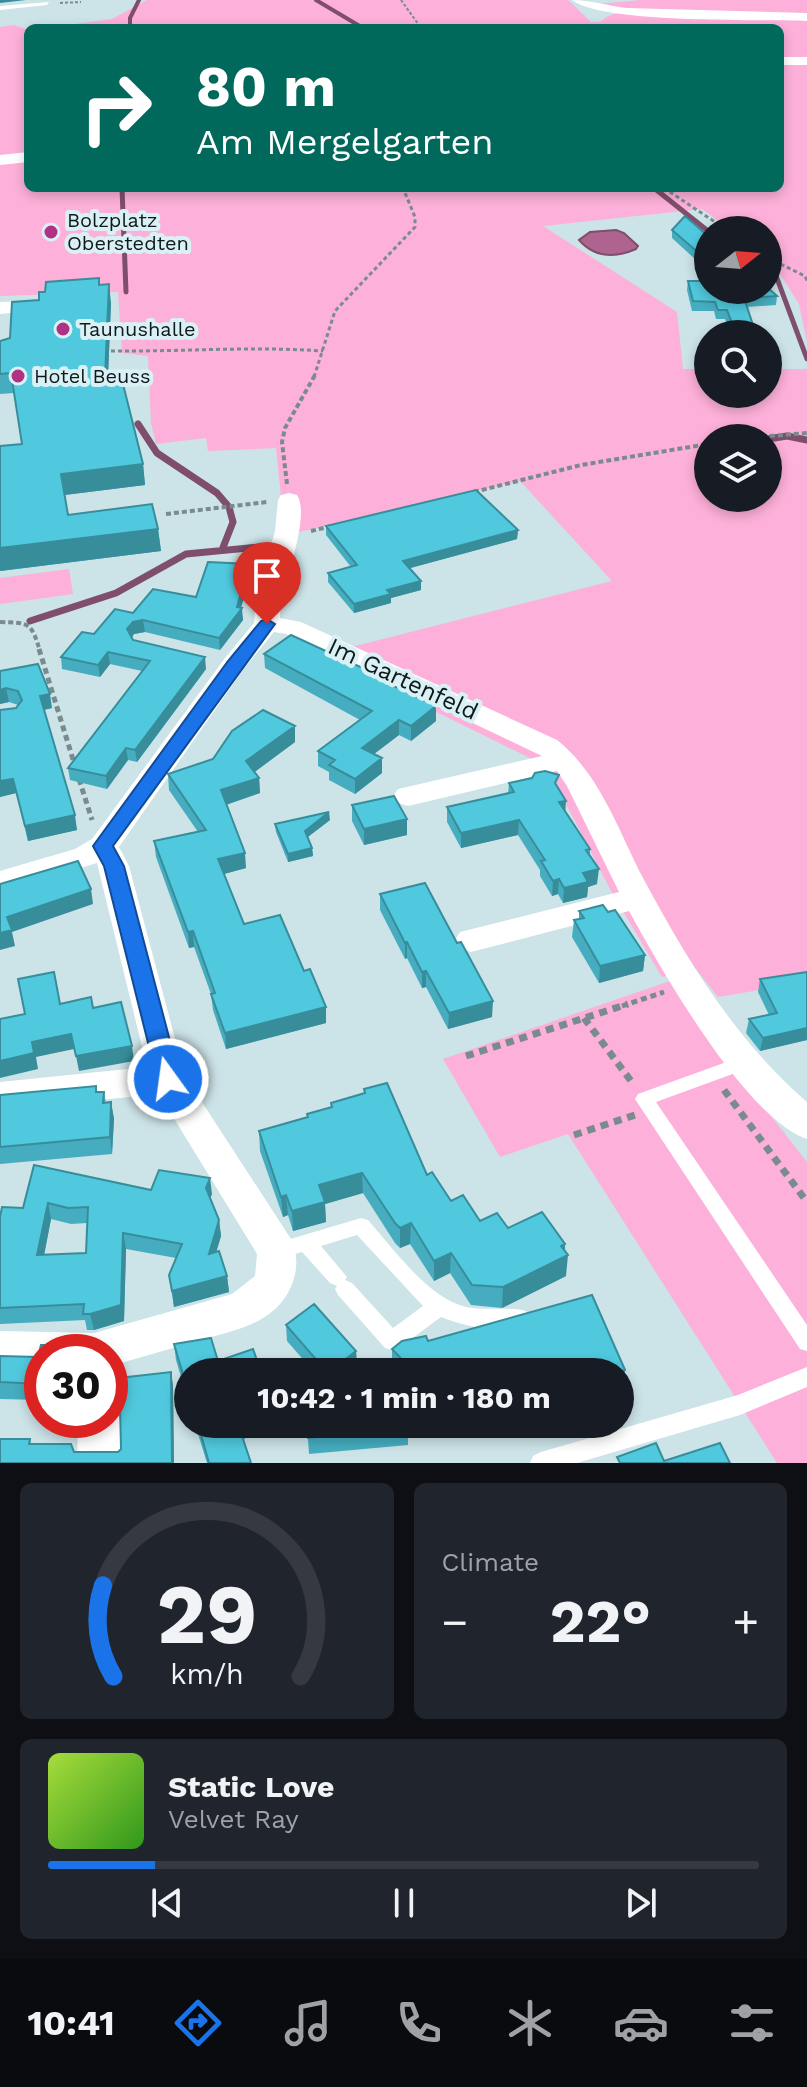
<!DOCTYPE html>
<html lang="en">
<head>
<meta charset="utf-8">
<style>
  :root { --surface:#171b24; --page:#20242c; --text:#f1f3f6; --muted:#9ea1a6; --line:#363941; --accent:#1a73e8 }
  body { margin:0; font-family:"Work Sans",sans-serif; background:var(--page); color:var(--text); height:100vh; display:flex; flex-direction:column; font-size:30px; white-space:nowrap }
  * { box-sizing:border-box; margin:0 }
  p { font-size:26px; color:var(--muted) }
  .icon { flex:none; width:44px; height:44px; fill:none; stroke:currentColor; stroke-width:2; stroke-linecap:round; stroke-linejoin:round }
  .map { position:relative; height:1463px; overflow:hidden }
  .details { display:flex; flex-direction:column; gap:20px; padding:20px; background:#0d0f14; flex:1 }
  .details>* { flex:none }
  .banner { position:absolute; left:24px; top:24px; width:760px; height:168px; border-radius:12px; box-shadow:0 4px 12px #0003; background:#00695c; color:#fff; overflow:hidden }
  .needle { width:52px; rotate:73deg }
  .fabs { position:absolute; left:694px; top:216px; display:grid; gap:16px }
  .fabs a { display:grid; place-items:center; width:88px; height:88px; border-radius:50%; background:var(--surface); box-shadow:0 4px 12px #0003; font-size:40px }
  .speed { position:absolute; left:24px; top:1334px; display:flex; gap:16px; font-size:40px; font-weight:700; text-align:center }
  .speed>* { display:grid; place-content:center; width:104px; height:104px; border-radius:50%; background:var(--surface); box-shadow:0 4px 12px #0003; line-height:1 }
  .speed .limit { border:12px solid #d22; background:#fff; color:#111 }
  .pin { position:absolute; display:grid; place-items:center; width:68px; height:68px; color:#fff; margin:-82px -34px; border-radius:50% 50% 50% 0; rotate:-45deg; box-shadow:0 0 8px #0007 }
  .pin .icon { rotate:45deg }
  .me { position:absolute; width:88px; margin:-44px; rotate:346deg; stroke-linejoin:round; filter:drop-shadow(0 0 6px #0008) }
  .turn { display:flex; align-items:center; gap:28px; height:168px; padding:0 40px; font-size:36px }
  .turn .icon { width:104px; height:104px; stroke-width:2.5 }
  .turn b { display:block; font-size:56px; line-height:68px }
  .big { font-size:60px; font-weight:700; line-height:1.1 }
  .details .card { flex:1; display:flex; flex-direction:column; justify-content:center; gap:12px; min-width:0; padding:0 28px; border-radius:12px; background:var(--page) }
  .details .dial { align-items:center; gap:0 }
  .dial svg { height:208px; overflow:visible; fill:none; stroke:var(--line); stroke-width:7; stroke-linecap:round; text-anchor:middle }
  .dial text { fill:var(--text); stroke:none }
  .song { display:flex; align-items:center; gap:24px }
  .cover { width:96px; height:96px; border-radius:12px; background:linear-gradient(135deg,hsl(80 70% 55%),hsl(110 70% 35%)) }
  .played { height:8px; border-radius:4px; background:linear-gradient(90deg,var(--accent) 15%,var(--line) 15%) }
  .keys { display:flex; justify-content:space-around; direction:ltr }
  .heat { display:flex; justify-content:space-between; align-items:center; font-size:44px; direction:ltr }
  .details .tiles { flex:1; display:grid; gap:20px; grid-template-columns:1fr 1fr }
  .card:last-child { grid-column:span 2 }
  .trip { position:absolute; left:174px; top:1358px; width:460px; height:80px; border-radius:40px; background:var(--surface); box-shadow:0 4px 12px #0003; font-weight:700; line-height:80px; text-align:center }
  .menu { display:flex; height:128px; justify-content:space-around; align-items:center; background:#090b0e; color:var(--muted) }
  .menu .icon { width:56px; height:56px }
  .menu .current { color:var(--accent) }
  .menu b { font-size:36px; color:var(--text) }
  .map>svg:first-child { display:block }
  .green { fill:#fdb0d9; fill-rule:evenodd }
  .water { fill:#af648f; stroke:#7f4e6c; stroke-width:2 }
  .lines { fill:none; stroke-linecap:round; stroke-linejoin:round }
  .stream-far2 { stroke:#7f4e6c; stroke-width:4 }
  .stream-far1 { stroke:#7f4e6c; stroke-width:5 }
  .stream { stroke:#7f4e6c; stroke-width:7 }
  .path-far4 { stroke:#7a8b8f; stroke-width:2; stroke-dasharray:3 2; stroke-linecap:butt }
  .path-far3 { stroke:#7a8b8f; stroke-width:3; stroke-dasharray:4 3; stroke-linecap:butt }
  .path-far2 { stroke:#7a8b8f; stroke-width:4; stroke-dasharray:5 3; stroke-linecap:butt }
  .path-far1 { stroke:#7a8b8f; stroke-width:5; stroke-dasharray:6 4; stroke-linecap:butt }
  .path { stroke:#7a8b8f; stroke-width:7; stroke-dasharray:8 6; stroke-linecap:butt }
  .service { fill:#fff; fill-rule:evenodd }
  .minor { fill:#fff; fill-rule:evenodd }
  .wall { fill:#45adbf; fill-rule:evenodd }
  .shaded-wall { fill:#388d9b }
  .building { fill:#50c9de; stroke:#388d9b; stroke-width:2; fill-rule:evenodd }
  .route { fill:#1a73e8; stroke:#114b97; stroke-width:2 }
  .poi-dot { fill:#b03282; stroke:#d9f0f5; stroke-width:3 }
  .labels { text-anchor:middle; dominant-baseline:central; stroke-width:8; stroke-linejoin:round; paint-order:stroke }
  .far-poi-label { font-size:20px; fill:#10191a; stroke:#d9f0f5; text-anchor:start }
  .street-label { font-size:24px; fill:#10191a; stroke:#d9f0f5 }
</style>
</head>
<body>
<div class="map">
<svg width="807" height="1463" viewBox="0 0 807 1463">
  <rect width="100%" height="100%" fill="#cce3e8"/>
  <path class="green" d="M147,0h421l23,22h9l8,-6 10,-3 -20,-9 43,-4h166v342l-8,-38 -26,-41 3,-2 -8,-5v-26h-37l-29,-21 -159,17 134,86 6,57h25v25h60v-25h39v613l-89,15 -22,-28 -34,8 -51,-86 -60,-116 -21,-17 -210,-103 292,-74 -92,-100 -247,57 10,-22 -7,-68 -68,3 -2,-13 -50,6 -5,-21 -3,-67 -26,-3 -4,-61 -118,4v-269l14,-2 14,5v158h752v-160h-736l68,-9zM708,438h60v60h-60z
    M69,569l4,25 -73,10v-26z
    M673,980l59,86 75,96v301h-30l-209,-329 -68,23 -57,-98z"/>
  <path class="water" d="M616,230l8,3 14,13 -2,3c-23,10 -42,8 -57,-9l11,-8z"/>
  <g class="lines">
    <path class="stream-far2" d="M316,0l47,28
      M130,28v-10l9,-18"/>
    <path class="stream-far1" d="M122,188l4,104
      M654,188l54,43
      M768,265h4l35,94"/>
    <path class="stream" d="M138,424l19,29 60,40 12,14 4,15 -11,28
      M768,439l19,-3 20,4
      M703,449l5,-1
      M30,621l86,-28 70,-39 83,-8"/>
    <path class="path-far4" d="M401,0l20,28
      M60,3l21,-1"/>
    <path class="path-far3" d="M664,188l63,42
      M768,258l37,18 2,5
      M104,351c73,1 146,-5 219,0
      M314,377l21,-66 80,-84v-10l-12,-29"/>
    <path class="path-far2" d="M746,438l61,-5
      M287,484l-5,-42 3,-14 30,-53
      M474,492l107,-27 127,-21
      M166,514l101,-12
      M311,531l21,-5
      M0,622c30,1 31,0 40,29"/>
    <path class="path-far1" d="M39,649l36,117
      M79,779l13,41
      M622,1006l42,-14"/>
    <path class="path" d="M584,1018l50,67
      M466,1056l162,-52
      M724,1090l83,112
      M574,1135l61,-20"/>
    <path class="service" d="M49,2l-2,3 -47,5v-4z
      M743,1056l6,2 3,5 -3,5 -93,34 151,223v26l-7,-2 -165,-250 3,-5z
      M361,1218l7,2c25,28 60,78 98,87 19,4 48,-1 62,5l3,6 -3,6c-28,11 -61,3 -87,-7l-42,31 -7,2 -7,-2 -47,-53 -3,-6 2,-3 -7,-3 -28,-31 -25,7 -7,-2 -3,-6 3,-6 7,-2zM357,1235l66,71 -30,22 -41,-45 -7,-3 2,-3 -26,-31z
      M807,1367v20l-67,28 -163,48h-47l3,-7 8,-4 197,-57z"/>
    <path class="minor" d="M572,0c19,0 36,6 55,8l180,5v8c-46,-2 -205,3 -235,-21z
      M780,57h27v8h-27z
      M28,152v10l-28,3v-10z
      M26,301l7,2 2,4 -2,4 -33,3v-12z
      M289,493l8,2c15,23 -17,93 -17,123l21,4 256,118c43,34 61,90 86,138 44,82 93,163 164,224v37c-62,-21 -146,-170 -178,-228l-158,41 -11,-4 -5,-8 5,-8 159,-40 -52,-106 -10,-15 -149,35 -10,-3 -5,-7 5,-7 144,-33 -256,-122 -12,-2 -31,38 -124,177 10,19 56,210 106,163c14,28 -1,64 -28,79 -17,11 -39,15 -58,21 -32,9 -63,18 -95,27v-14h-68v18l-42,-1v-38l94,2 138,-39 23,-18 2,-22 -98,-160 -159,16v-28l147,-15 -50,-204 -97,30v-22l75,-22 17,-10 133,-181 29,-35 3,-31 18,-61 3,-31 3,-5z
      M110,1404l4,2 6,14 1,43h-44l1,-43h32z"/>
  </g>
  <path class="wall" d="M672,230l36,6v35l-36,-33z
    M703,275l74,21 -1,9 -29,2 9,27h-25l-6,-15h-9l-2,-8h-22l-5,-21 1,-9h15z
    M99,285l12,18 -3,75 35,86 2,21 -80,10 3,20 90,14 3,22 -161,20 22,-127 -8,-51 -14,1v-53l10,-3 29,-38z
    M326,526l192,4 -1,9 -107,29 11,13v9l-30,8v5l-37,10 -26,-31v-9l23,-6 -25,-32z
    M250,576l-9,32 2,12 -23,30 -75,-18 -11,2 -2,4 1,2 73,29 -69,93 -9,-2 -21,29 -37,-9 -2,-12 74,-97 -32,-7 -10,13 -38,-8 -1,-12 33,-23 39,-21 63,-16z
    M264,654l117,26 55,41 -25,20 -12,-6 -25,19 8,19 -27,21 -26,-14v-8l-11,-6v-15l42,-31 -95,-52z
    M0,671l52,37 -8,2 33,120 -49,11 -12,-48 -16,4 16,-89 2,-3 -9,-3 -9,2z
    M295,742l-41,30 5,6 1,15 -34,12 20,63 -22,6 20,50 60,47 22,36v16l-100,26 -13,-39 -2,-16 -17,-47 -5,1 -33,-91 -2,-16 44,-9 -29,-42 -1,-16z
    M509,783l49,6 7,23 25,37v6l7,29 -9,3 -1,10 -24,6 -5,-9 -6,2 -12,-20v-6l-22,-35 -57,13 -14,-26v-15l61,-13z
    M352,805l55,14v16l-43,10 -12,-24z
    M330,820l-22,17 4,11 1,8 -25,6 -12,-30 -1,-8z
    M380,894l112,123 -44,12 -22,-42 -4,1 -15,-30 -2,1 -25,-49z
    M579,911l66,44 -2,16 -44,12 -27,-46 2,-17 5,-1z
    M807,972v68l-47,11 -14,-18 3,-14 20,-4 -11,-23 2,-13z
    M96,1086l1,6h7l2,11 5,-1 3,17 -2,35 -112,10v-69z
    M364,1089l63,86 24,26 29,20 85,23 1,32 -64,32 -31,-3 -21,-32 -16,8 -24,-37 -10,4 -5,-5 -32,-50 -38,11 1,18 -33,9 -5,-16 -5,2 -23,-66 -1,-20 48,-14v-3l24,-7v-4l33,-9z
    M34,1165l117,25 61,4 -2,4 9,22 2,16 -5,16 11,24 2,16 -55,15 -5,-32 7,-17 -50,-9 -2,72 -30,9h-7l-2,-10 -85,4v-107l23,-9zM51,1219l20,5 16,-1 -1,30 -42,2z
    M286,1325l70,26 1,16 -6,5h-37l-27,-31z
    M428,1341l197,29 -3,22 -2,-20 -228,-1v-22z
    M174,1344l14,28v28l-12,-40z
    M41,1345h17l1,7h-17v48l-42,-1v-43l38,1z
    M171,1372l2,14 1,77h-174l30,-24 1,5 43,8h44l3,-3 -1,-33 -7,-14 -3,-13z
    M195,1424h80l1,4 -33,11 8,24h-44z
    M307,1424h101v21l-99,9z"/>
  <path class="shaded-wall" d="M0,0h26l-26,3z
    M109,284l2,19 -4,95 -2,-20z
    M143,464l2,21 -81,10 -3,-21z
    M158,529l3,22 -161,20v-23z
    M518,530l-1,9 -114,31v-9z
    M249,564l1,12 -10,35 2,-3 1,12 -23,30 -1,-12 18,-31z
    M421,581v9l-30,8v5l-37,10v-9l33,-14z
    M143,620l2,12 -11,2 -6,7 -1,-12 6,-7z
    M108,652l2,12 -10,13 -2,-12z
    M205,657l1,12 -69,93 -2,-12z
    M6,688l3,14 -9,2v-14z
    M50,694l2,14 -9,2 -3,-14z
    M436,706v15l-25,20v-15z
    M399,720v15l-37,28v-15z
    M295,726v16l-47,35 -2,-16z
    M126,748l2,12 -21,29 -1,-13z
    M382,758v15l-27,21v-15z
    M259,778l1,15 -38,13 -1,-16z
    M13,779l3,14 -16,4v-16z
    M566,801l-1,15 -6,-14z
    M329,812l1,8 -25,19v-8z
    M75,815l2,15 -49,11 -3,-15z
    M407,819v16l-43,10v-16z
    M519,820l-1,15 -57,13v-15z
    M312,848l1,8 -25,6v-8z
    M245,853l1,15 -26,7 -2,-16z
    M599,869l-2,15 -9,3 -1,10 -24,6 1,-15 19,-15z
    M559,879l-1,15 -6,2 1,-15z
    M91,889l2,15 -81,28 3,14 -15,4v-17l7,-16z
    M193,931l1,16 -5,1 -1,-16z
    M407,942v16l-2,1v-16z
    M645,955l-2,16 -44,12 1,-17z
    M426,971v16l-4,1v-16z
    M493,1001l-1,16 -44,12 1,-16z
    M326,1007v16l-100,26 -1,-16z
    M807,1028v12l-47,11 3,-13z
    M71,1034l3,15 -38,8 2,12 -38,9v-17l32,-19z
    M132,1046l2,15 -55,10 -3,-15z
    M111,1102l3,17 -2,35 -2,-17z
    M362,1173l1,20 -38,11 1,18 -33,9 -1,-20 27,-26z
    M210,1178l2,16 -4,10 -2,-16z
    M286,1195l2,20 -5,2 -2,-20z
    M48,1203l3,16 -10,52 -4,-16z
    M219,1220l2,16 -10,34 -2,-16z
    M411,1223l-1,21 -10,4v-20z
    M123,1233l3,16 -2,72 -30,9 -4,-16z
    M565,1244l-1,13 4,-2 -2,21 -64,32 1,-21z
    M451,1253l-1,20 -16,8v-20z
    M227,1276l2,16 -55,15 -2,-16z
    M356,1351l1,16 -6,5h-22z
    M625,1370l-3,22 -2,1v-21z
    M171,1372l2,14 1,77h-2z
    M238,1424h37l1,4 -36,12z"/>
  <path class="building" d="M685,216l23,20v25l-36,-31z
    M99,278v7l10,-1 -4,94 16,-2 22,88 -82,10 7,41 84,-11 6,25 -158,19v-102l22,-2 -11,-71 -11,1v-33l10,-3 2,-36 27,-2v-8h6l1,-10z
    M688,281h20v9h60v-2l9,8 -33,2 12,36h-20l-9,-24h-9l-3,-8 -22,-1z
    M476,490l42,40 -115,31 18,20 -34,9 4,4 -37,10 -26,-31 29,-8 -31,-39z
    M208,562l41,2 -12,43 5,1 -23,30 -76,-18 -10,2 -6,7 6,11 72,17 -70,93 -9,-2 -20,28 -38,-8 82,-107 -42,-9 -10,13 -37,-8 21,-25 12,2 21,-25 18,4 20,-24 43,8z
    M291,635l87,40 3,5 55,26 -25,20 -12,-6 -37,28 20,10 -27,21 -26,-14 6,-5 -17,-9 54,-40 -108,-57z
    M38,664l12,30 -10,2 35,119 -50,11 -12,-47 -13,2v-71l16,-2 6,-8 -4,-9 -12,-3 -6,2v-19z
    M263,710l32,16 -49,35 13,17 -38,12 24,63 -27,6 26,65 36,-9 24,56 6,-2 16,38 -101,26 -14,-39 4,-1 -22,-62 -5,1 -34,-91 52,-11 -38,-56 45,-15 19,-28z
    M545,771l14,4 -4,8 11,18 -7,1 31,47 -4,1 13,19 -16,4 5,9 -24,6 -5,-9 -6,2 -12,-20 4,-1 -26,-40 -58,13 -14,-26 67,-15 -5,-9 23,-5 3,-5z
    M394,796l13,23 -43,10 -12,-24z
    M329,812l-24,19 7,17 -24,6 -13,-30z
    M78,861l13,28 -84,28 5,13 -12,3v-49z
    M425,883l32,60 4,-1 32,59 -44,12 -23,-42 -4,1 -15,-30 -2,1 -25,-49z
    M603,905l5,7 7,-2 30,45 -45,11 -26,-46 10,-2 -5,-7z
    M54,972l6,32 31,-7 2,11 28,-6 11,44 -56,10 -5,-22 -39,8 2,11 -34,8v-42l25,-5 -7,-35z
    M807,972v56l-44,10 -14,-19 28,-6 -17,-34z
    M387,1083l40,92 5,-3 19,29 12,-6 17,26 17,-8 11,15 34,-16 23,32 -4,2 7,9 -65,32 -31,-2 -21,-32 -17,8 -23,-38 -11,5 -5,-5 -33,-50 -43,12 6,17 -33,9 -6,-16 -5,2 -22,-66 49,-14 -1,-3 25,-7 -1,-4 34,-10 -1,-4z
    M96,1086v6h8l-1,11 8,-1 -1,35 -110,10v-52z
    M34,1165l117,25 8,-20 51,8 -4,10 13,32 -10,34 10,-3 8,25 -55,15 -3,-16 13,-31 -59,-11 -2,72 -31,9h-7l1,-10 -84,4v-91l2,-10 21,1zM48,1203l20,5 20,-1 -2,46 -49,2z
    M592,1295l33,75 -6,2h-16l-3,-2 -8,2h-178l-22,-23 10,-8 24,-5 2,5z
    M314,1304l42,47 -27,21h-2l-41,-47z
    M211,1338l7,23 35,-12 8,23h-73v19l-14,-47z
    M41,1345h17l-2,7h-14v32l-42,-2v-26l38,1z
    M171,1372l1,91h-172v-24h30l-1,5h42l3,8h44l3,-3 -1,-43 -10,-18v-9z
    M198,1424h40l13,39h-42z
    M307,1424h101v5l-100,9z
    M656,1443l8,18 56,-18 10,20h-110l-3,-6z"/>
  <path class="route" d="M267,619l8,5 -162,222 11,20 56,213 -4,7 -8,2 -8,-2 -3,-7 -53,-213 -11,-20 135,-185 33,-40z"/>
  <g class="poi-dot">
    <circle cx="51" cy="232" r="8"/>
    <circle cx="63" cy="329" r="8"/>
    <circle cx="18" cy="376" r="8"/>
  </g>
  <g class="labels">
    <g class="far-poi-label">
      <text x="67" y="220">Bolzplatz<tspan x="67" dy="23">Oberstedten</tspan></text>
      <text x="79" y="329">Taunushalle</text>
      <text x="34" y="376">Hotel Beuss</text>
    </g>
    <g class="street-label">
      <text transform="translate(403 679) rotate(25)">Im Gartenfeld</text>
    </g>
  </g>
</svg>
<div class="fabs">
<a><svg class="needle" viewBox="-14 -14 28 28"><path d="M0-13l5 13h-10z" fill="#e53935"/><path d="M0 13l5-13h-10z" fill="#9ea1a6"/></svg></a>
<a><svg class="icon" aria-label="search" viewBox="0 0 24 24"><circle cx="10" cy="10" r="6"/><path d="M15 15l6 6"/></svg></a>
<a><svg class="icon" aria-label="layers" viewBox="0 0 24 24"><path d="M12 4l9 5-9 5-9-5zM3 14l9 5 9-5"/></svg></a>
</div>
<div class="speed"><div class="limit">30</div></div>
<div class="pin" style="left:267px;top:624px;background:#d93025"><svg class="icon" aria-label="arrive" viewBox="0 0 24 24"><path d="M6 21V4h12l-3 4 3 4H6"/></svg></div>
<svg class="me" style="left:168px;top:1079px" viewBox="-20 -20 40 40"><circle r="17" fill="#1a73e8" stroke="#fff" stroke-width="3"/><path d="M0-11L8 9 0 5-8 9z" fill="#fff"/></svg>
<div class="trip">10:42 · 1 min · 180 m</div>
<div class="banner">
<div class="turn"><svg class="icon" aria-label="right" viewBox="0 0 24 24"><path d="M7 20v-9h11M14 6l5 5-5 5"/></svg><div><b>80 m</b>Am Mergelgarten</div></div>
</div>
</div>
<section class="details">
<div class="tiles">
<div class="card dial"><svg viewBox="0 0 100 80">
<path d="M14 69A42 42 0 1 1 86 69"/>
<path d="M14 69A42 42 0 0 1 10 34" stroke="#1a73e8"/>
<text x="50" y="56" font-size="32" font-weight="700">29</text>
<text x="50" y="72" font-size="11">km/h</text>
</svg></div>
<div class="card"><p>Climate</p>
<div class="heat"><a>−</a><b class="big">22°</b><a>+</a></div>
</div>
<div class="card">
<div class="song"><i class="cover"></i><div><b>Static Love</b><p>Velvet Ray</p></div></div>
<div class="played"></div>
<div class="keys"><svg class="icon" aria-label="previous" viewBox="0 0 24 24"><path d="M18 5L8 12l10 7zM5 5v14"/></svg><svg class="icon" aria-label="pause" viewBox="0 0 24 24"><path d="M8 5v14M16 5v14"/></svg><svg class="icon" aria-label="next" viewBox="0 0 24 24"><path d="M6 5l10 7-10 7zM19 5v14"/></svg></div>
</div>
</div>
</section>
<nav class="menu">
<b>10:41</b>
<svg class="icon current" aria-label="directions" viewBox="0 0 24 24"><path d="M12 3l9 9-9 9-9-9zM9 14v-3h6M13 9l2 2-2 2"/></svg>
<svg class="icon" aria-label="music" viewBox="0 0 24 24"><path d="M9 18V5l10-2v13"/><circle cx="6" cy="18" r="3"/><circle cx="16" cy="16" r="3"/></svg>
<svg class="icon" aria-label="phone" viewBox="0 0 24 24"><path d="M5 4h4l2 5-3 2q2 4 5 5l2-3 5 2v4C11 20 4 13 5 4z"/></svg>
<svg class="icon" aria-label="climate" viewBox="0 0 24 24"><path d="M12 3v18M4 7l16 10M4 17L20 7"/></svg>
<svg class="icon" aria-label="car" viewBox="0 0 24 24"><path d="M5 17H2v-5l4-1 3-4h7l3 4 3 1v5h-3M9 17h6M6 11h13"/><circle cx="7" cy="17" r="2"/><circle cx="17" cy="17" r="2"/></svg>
<svg class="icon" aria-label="filters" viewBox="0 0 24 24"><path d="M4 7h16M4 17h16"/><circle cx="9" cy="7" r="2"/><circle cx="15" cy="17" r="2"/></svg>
</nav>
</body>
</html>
